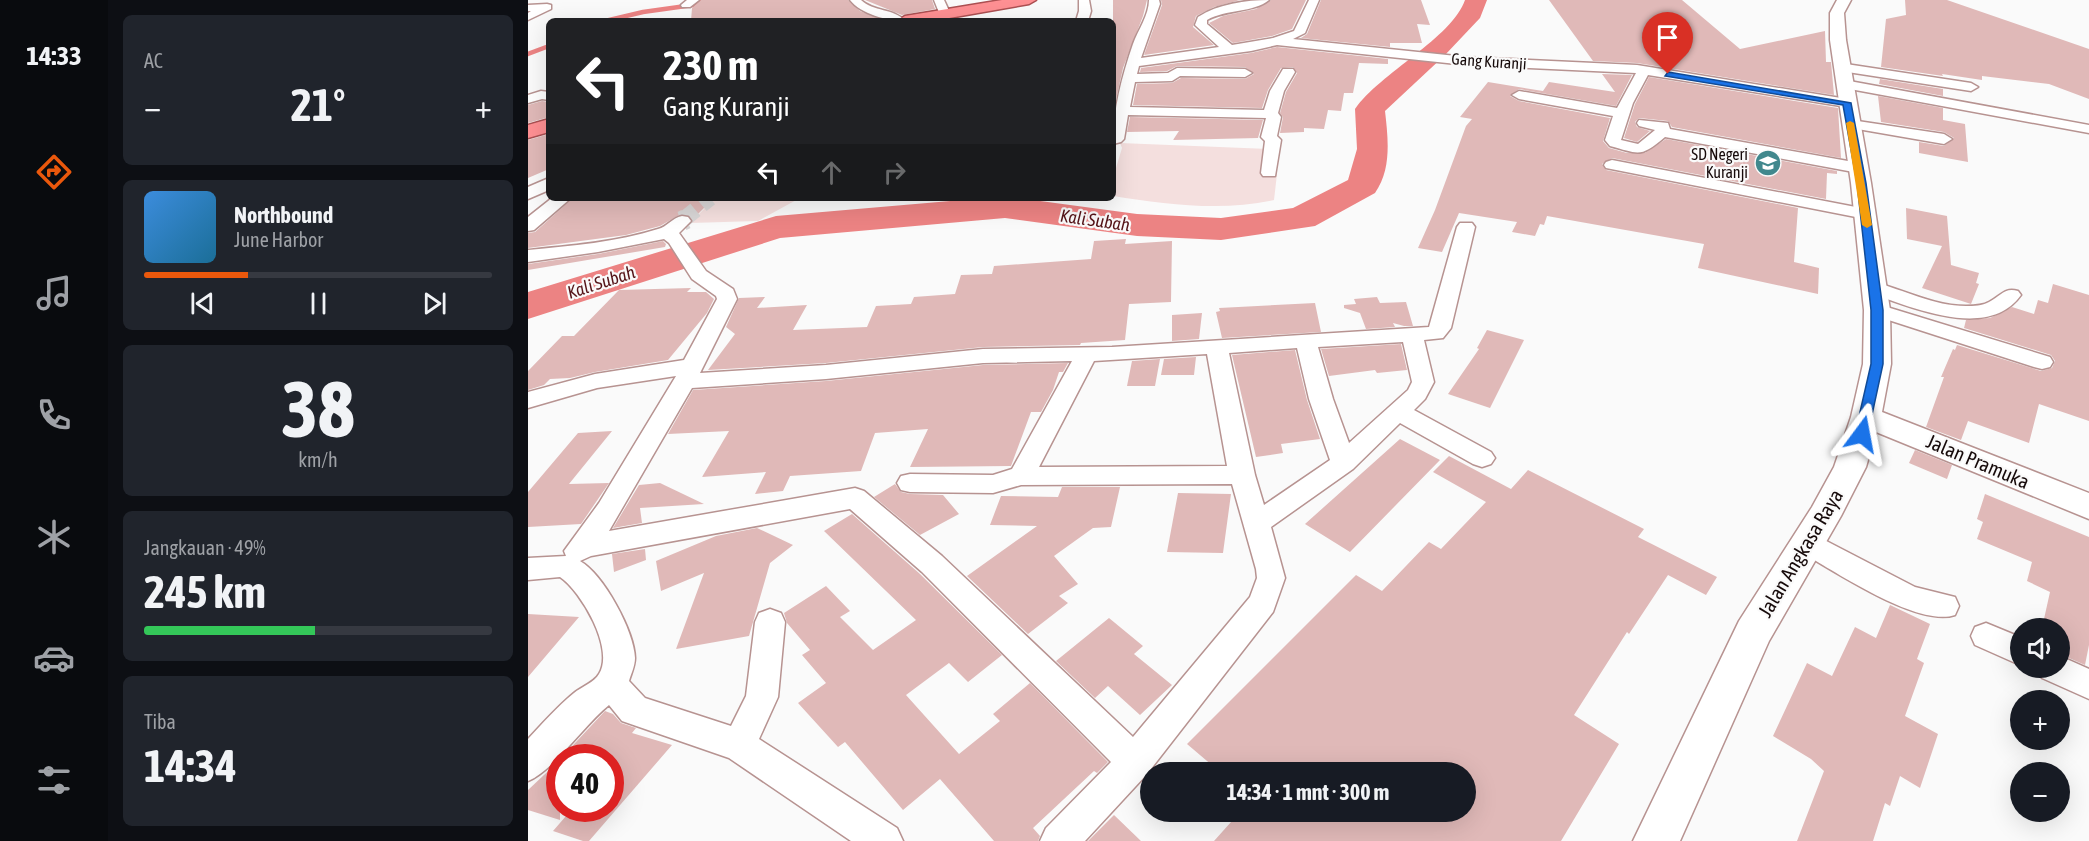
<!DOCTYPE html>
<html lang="id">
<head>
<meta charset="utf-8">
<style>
  :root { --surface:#171b24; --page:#20242c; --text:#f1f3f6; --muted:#9ea1a6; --line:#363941; --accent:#ea580c }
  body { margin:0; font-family:"Asap Condensed",sans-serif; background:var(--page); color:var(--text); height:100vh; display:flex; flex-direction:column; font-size:22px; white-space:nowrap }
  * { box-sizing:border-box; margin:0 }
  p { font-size:20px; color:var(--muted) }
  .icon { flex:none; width:33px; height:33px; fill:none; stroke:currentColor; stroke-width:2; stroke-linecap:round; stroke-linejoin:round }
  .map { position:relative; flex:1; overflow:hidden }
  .panel { display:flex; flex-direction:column; gap:15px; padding:15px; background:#0d0f14; width:420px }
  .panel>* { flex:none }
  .guide { position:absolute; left:18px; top:18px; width:570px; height:183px; border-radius:9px; box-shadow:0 6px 24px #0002; background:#202124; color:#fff; overflow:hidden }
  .fabs { position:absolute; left:1482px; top:618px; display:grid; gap:12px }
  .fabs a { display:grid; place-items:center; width:60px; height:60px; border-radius:50%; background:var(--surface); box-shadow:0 6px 24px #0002; font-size:30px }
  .speed { position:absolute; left:18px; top:744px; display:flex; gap:12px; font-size:30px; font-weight:700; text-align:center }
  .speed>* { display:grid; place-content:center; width:78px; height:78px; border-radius:50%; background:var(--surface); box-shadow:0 6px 24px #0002; line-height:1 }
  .speed .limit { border:9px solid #d22; background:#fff; color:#111 }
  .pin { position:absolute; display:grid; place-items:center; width:51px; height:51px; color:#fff; margin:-62px -26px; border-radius:50% 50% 50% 0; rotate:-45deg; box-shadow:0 0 6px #0007 }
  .pin .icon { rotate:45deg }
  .me { position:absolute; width:66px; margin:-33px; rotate:13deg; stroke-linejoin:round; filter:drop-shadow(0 0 4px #0008) }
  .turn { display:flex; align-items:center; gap:21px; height:126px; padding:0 18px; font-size:27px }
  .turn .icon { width:78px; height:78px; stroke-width:2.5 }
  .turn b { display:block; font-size:42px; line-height:51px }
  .lanes { display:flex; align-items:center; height:57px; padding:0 18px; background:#0003; justify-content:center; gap:30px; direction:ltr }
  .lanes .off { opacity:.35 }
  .big { font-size:45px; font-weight:700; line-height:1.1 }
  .panel .tile { flex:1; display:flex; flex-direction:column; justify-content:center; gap:9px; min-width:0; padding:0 21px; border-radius:9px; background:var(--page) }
  .panel .dial { align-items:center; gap:0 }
  .dial b { font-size:78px; line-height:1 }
  .song { display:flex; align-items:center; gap:18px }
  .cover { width:72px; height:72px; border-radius:9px; background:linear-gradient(135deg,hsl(210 70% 55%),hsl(200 70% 35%)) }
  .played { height:6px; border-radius:3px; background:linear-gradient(90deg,var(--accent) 30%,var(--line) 30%) }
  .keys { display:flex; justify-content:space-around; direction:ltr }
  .heat { display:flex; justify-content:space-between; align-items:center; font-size:33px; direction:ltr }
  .charge { height:9px; border-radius:4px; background:linear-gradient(90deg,#34c759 49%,var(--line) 0) }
  .trip { position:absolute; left:612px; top:762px; width:336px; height:60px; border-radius:30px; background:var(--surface); box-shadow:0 6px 24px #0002; font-weight:700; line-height:60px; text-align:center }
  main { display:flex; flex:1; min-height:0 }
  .tabs { display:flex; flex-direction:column; width:108px; justify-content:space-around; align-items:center; background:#090b0e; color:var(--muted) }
  .tabs .icon { width:42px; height:42px }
  .tabs .on { color:var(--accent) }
  .tabs b { font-size:27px; color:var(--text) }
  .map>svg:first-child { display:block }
  .green { fill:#f4dfde }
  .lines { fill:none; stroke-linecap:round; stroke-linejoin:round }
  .stream { stroke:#ec8383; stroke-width:4.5 }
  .river { fill:#ec8383; fill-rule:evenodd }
  .building { fill:#e0b9b8 }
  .minor-tunnel-far1 { stroke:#d8d6d6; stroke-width:16; stroke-dasharray:16 8; stroke-linecap:butt }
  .minor-tunnel { stroke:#d8d6d6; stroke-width:20; stroke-dasharray:20 10; stroke-linecap:butt }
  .minor-casing { stroke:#b79391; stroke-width:3 }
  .tertiary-casing { stroke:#b79391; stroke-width:3 }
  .trunk-casing { stroke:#ac5052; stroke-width:3 }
  .minor { fill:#fff; fill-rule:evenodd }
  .tertiary { fill:#fff; fill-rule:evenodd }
  .trunk { fill:#fe9093; fill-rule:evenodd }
  .route { fill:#1a73e8; stroke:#114b97; stroke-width:1.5 }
  .slow { fill:#f59e0b }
  .labels { text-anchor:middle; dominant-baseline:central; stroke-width:4.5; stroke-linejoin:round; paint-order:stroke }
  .far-street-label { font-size:16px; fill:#160a0a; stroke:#fafafa }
  .far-poi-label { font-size:16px; fill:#160a0a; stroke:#fafafa; text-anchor:end }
  .far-water-label { font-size:18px; font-style:italic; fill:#561519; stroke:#fafafa }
  .street-label { font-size:20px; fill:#160a0a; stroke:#fafafa }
</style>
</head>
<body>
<main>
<nav class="tabs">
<b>14:33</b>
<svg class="icon on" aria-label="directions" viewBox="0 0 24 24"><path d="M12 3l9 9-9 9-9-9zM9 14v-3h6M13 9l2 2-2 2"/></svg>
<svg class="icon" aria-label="music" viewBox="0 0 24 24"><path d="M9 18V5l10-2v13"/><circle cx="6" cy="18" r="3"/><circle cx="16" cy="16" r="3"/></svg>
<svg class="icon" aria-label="phone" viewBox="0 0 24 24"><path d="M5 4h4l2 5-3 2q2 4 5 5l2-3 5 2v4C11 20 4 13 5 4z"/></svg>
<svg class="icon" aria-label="climate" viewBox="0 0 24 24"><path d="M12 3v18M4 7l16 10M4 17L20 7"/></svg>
<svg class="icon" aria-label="car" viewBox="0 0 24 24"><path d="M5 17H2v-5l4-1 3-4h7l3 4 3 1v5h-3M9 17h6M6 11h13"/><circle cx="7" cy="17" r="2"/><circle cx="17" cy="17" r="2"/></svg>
<svg class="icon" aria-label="filters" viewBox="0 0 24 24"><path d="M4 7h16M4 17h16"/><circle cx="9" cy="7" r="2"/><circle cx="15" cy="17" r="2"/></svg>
</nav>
<section class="panel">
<div class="tile"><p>AC</p>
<div class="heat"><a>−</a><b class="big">21°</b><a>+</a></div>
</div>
<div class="tile">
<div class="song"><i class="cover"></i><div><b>Northbound</b><p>June Harbor</p></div></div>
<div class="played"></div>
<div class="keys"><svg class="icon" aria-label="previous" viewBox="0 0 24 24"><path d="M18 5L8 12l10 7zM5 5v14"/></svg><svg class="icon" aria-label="pause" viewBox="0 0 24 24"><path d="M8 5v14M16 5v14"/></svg><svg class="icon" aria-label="next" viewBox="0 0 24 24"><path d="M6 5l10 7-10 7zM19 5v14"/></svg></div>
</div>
<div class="tile dial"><b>38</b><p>km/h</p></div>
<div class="tile"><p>Jangkauan · 49%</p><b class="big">245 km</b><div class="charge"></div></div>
<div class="tile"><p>Tiba</p><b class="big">14:34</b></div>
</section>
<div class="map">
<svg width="1561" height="841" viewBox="0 0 1561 841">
  <rect width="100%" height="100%" fill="#fafafa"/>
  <path class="green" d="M592,143l149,6 -1,24 9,1 -3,26c-53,12 -109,4 -161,-4v-18l9,-30z
    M187,198h85l-42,23 -68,2z"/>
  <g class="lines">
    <path class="stream" d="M77,21l38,-9 50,-7 10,-5
      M0,54l21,-8"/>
    <path class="river" d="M937,0h22l-7,18 -35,37 -60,56c3,27 7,58 -10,82l-60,33 -94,14 -84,-4 -132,-18 -225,20 -252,81v-27l248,-76 209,-18h33l119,16 84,4 72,-10 55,-28 9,-31 -2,-40c25,-36 97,-71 110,-109z"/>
  </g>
  <path class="building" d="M173,0h147l12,11 26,10h-195l1,-13z
    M337,0h67l3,9 -33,6z
    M585,0h34l-4,16 -20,52 -10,45z
    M633,0h79l-26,7 -18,9 -3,11 21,18 -70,10 18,-50z
    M743,0h35l-14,29 -20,7 -39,7 -24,-20 14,-7 33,-7z
    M793,0h100l9,25 -13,-1 5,19h-32v4l-89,-9 6,-4z
    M1021,0h133l58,49 85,-18 1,31h5l3,33 -197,-32 -44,-2z
    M1377,0h42l142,49v50l-40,-15 -67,-8v4l-40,-6 1,2 -62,-9 5,-48 20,-4z
    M749,47l111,12v5l-29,-1 -6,30h-9l-3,18 -13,-1 -4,19 -20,-1v4l-24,1 3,-16 -3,-4 6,-21 11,-19 -4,-6 -12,1 -13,22 -6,18 -129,-3 4,-21 35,-1 9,-5 64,1 9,-5 -9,-7 -68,-1 -10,5 -27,1 1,-4 110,-15z
    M1074,74l30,1 -16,31 -97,-17 -9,7 9,5 91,17 -7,23 6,7 18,5h18l21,-14 171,32v3l-10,-1 -1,26 -214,-41 -10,6 4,6 192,38 -4,54 25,6 -1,26 -120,-26 6,-24 -157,-28 -3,9 -4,-1 -5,12 -23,-4 5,-10 -58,-9 -17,39 -24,-4 17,-38 31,-84 6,-7 -12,-2 28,-35 55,9 6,-9 66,10z
    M1121,77l189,31 3,50 -169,-31 -4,-6 -29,-3 -4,4 2,5 13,4 -13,11 -13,-4 11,-34z
    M1352,79l63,10v7l-64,-12z
    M1350,96l65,12v12l22,4 3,38 -49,-9v-11l25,4 10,-8 -10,-6 -63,-10z
    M14,101l7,1v15l-21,6v-18z
    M602,117l133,3 -5,18 -85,2 6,-9 -52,1z
    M21,134v35l-21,9v-38z
    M45,198h141l-21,21 -5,-4 -7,-1 -21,12 -34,9 -98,13v-15l7,-1z
    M1378,208l41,8 4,49 28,8 -3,10 3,1 -8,20 -49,-16 20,-42 -35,-7z
    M598,239l-1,5 47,-3 -1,61 -42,2 -4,36 -44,3 -1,2 -97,2 -157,16 -118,7 27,-36 -9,-7 13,-29 26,-1 -8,11 50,-3 -14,25 74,-3 9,-21 35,-2 3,-7 41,-3 6,-19 31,-1 2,-8 97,-7 3,-18z
    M135,241l3,3 -1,3 -137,23v-6l70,-10z
    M1525,284l36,11v126l-50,-17 -10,39 -61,-22 -7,19 -35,-13 18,-50h-3l12,-28 2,1 2,-5 84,26 11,-3 3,-7 -4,-6 -87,-27 2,-8 24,-2 22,-11 22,7 4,-14 10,3z
    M163,288l-4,4h19l8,7 -7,14 -39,47 -73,12 -25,6 -20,1 -6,6 -16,5v-19l34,-35h12l45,-46z
    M849,297l3,6 26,-1 7,24h-9l-11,-3 2,4 -29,2 -6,-16 -16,-5v-3l12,-1 -2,-5z
    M787,303l6,29 -99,6 -6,-26 4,-1 -1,-3z
    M674,313l-3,26 -27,2v-26z
    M959,330l37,10 -34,68 -42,-14 31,-45 -2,-1z
    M873,344l6,26 -30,3 -2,-3 -46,6 -8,-27z
    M767,350l12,50 13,39 -39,5 2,9 -27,4 -24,-102z
    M668,357l-2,18h-33l3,-16z
    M632,359l-5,27h-28l5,-25z
    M540,363l-5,9h-4l-6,18 -12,22h-10l-20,54 -101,1 18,-38 -53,4 -14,38 -71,5 -7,15 -28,3 11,-22 -64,5 27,-46 -61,3 25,-44 133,-9 157,-16z
    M84,431l-43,53 40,-1 -28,41 -53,3v-35l50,-59z
    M872,439l40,21 -90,92 -45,-28z
    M1387,450l37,15 -5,14 -38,-16z
    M921,456l62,33 17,-19 116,59 -6,8 79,40 -11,18 -38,-20 -39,59 -2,-2 -53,83 45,29 -58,97h-347l26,-29h226v-40h-246l-33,-28 169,-169 26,16 47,-49 12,7 45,-47 -53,-30z
    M132,483l44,21 -64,4 2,15 -29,5 26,-43z
    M367,484l6,8 9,2 33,1 16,19 -39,21 -46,-38z
    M534,487h58l-9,40 -18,1 -39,28 24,28 -19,12 9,7 -40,31 -61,-58 70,-50 -47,-1 11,-29 57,1z
    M650,493l53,1 -8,59 -56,-1z
    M1457,494l104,43v108l-4,20 -25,-11v-26h-18l8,-36 -23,-11 5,-19 -55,-23 6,-17 -6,-3z
    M324,514l68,60 82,81 -34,27 -19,-19 -43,32 53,59 41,-33 -7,-7 37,-31 78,79 -11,11 -3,-2 -61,57 7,8 -2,5h-44l-54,-62 -37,31 -58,-68 -7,5 -40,-44 28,-20 -24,-28 8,-5 -23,-27 -3,-10 42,-27 24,25 -10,6 33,33 43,-30 -92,-89z
    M229,528l36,17 -23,18 -21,73 -73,13 28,-76 -43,18 -5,-30 60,-25z
    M117,549l1,11 -32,12 -2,-18z
    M1362,605l40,19 -13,35 7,4 -19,53 33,18 -18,54 -20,-12 -10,30 -5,-3 -12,38h-76l27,-70 -13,-12 -38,-23 34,-73 25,13 23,-49 21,11z
    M0,614l51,3 -51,60z
    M581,618l34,28 -9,8 38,31 -32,30 -32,-29 -13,12 -39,-37z
    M77,711l8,3 8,9 15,5 -4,5 40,12 -83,96h-6l-30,-10 20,-23h37v-50h-49z
    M32,760v60l-32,-10v-20z
    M586,815l27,26h-53z"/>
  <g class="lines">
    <path class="minor-tunnel-far1" d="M155,220l27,-22"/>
    <path class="minor-tunnel" d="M154,221l4,-2"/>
    <defs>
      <path id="minor" d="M159,0h12l-9,7h-8l-1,-2z
        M322,0h11c12,12 33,8 44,21 -18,0 -44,-7 -55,-21z
        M406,0h10l6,13 -2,2h-8z
        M551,0h10l2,11 -3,10h-12l3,-10z
        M621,0h10l1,4 -19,54 78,-11 -24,-22 3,-8c20,-13 48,-17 71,-17 -16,13 -43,9 -62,20v4l25,21 41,-7 21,-7 15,-31h10l-14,33 -12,6 173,18 171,8 210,34 7,4 -2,3 -5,1 -199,-32 -15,28 -12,37 17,4 17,-14 -16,-4 -2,-3 2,-3 29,3 2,6 189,34 8,5 -8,5 -194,-36c-25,21 -25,17 -55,9l-5,-6 8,-24 -94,-17 -7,-4 7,-4 98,17 19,-35 -170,-8 -189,-20 -26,6 -112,15 -2,8 31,-1 9,-5 68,1 7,4 -7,4 -65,-1 -8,5 -37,1 -5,25 134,3 6,-19 13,-22h10l2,3 -11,19 -6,22 3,4 -4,19 4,4 -6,36h-12l-2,-3 4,-32 -4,-4 5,-19 -138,-3 -4,24 -3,3 -8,2c0,-35 9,-68 20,-100 5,-14 16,-29 16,-44z
        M19,4l4,1v4l-23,11v-7l3,-2h-3v-6z
        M1318,64l125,19 7,4 -7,4 -130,-20 -1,-3 1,-3z
        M1316,80l245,45v8l-250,-46 -2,-3 2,-3z
        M13,91l8,1v8l-7,-1 -14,4v-8z
        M1323,120l93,14 8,5 -8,5 -98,-17 -2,-3z
        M1084,160l254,49 6,1 3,4 -3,4 -6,1 -260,-51 -2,-3 2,-3z
        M21,178v12l-21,9v-12z
        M24,198h19l-37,32 -6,1v-14z
        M154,216l6,1 3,4 -12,12 27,38 27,18 4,10 -37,74 126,-8 157,-16 129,-2 317,-20 28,-100 3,-4h12l3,4 -24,101 -8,10 -19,2 10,42 -9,17 -11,11 77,42 4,6 -4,6 -9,3 -9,-3 -73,-41 -47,46 -82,58 14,51 -12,34 -126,162 -62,67h-45l6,-13 65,-66 -189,-190 -72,-63 -259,47 -11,5c24,14 54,70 55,97 0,8 -4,16 -6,23l16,17 86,28 15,-30 9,-74 4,-9 11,-4 11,4 4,9 -7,75 -19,42 138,89 6,13h-52l-122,-83 -107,-37 -13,-16c-25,20 -56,66 -81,76v-42c15,-16 29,-32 46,-46 7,-6 21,-11 25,-19 16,-25 -18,-83 -39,-97l-32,3v-22l38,-2 -2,-5 35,-48 77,-127 -79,12 -69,20v-16l67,-18 89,-14 33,-61 -1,-3 -24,-17 -23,-36 -5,-4 -66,13 -70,10v-12c43,-4 89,-8 130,-21 9,-2 14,-11 24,-13zM875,342l9,40 -4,8 -59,53 -16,-44 -15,-52zM769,348l12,51 21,61 -66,45 -9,-30 -26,-122zM679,354l20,112 -188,1 55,-106zM544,361l-60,108 -19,6 -83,-1 -9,2 -4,7 4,7 9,2 83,1 28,-8 211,-1 24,85 1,9 -7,19 -117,140 -191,-181 -78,-65 -9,-3 -246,43 83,-143 134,-9 157,-16z
        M1346,282c30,8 60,24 92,24 8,0 16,0 23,-4 12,-6 15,-15 29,-11l3,4c-33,47 -112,11 -154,-3l-3,-4 3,-4z
        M1349,304l173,53 3,5 -3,5 -8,2 -8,-2 -164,-53 -3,-4 3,-4z
        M1279,531l108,56 40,10 4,9 -4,9c-38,13 -123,-46 -158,-65l-4,-8 4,-8z
        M1458,623l34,14v28l-45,-20 -4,-9 4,-9z
        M1532,656l29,13v30l-47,-21 -5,-10h23z"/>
      <path id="tertiary" d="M1309,0h14l-7,13 2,27 25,143 19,127 1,54 -9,48 207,81v26l-213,-87 -10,35 -25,49 -72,125 -89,200h-47l106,-220 73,-114 22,-40 17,-50 12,-53 1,-54 -13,-127 -21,-143v-27z"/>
      <path id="trunk" d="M474,0h34l-7,4 -97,17h-35l8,-5z
        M21,119v13l-21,6v-13z"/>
    </defs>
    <use href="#minor" class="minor-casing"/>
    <use href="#tertiary" class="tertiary-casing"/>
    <use href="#trunk" class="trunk-casing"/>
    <use href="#minor" class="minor"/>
    <use href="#tertiary" class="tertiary"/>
    <use href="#trunk" class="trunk"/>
  </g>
  <path class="route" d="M1140,72l183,31 15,80 17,127v54l-16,74h-10l-2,-4 16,-70v-54l-14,-127 -14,-78 -178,-29z"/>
  <path class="slow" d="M1322,121l4,2 18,102 -5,3 -5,-3 -16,-102z"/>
  <defs>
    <symbol id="school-disc" viewBox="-11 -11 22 22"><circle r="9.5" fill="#41888d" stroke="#fafafa"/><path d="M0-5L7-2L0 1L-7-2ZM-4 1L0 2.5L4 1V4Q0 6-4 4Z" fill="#fff"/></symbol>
  </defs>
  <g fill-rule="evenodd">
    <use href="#school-disc" x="1225" y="148" width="30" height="30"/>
  </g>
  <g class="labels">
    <g class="far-street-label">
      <text transform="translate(961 61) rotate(4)">Gang Kuranji</text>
    </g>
    <g class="far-poi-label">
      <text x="1220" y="154">SD Negeri<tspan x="1220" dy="18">Kuranji</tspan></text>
    </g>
    <g class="far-water-label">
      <text transform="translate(567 220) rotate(8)">Kali Subah</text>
      <text transform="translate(73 282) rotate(-18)">Kali Subah</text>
    </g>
    <g class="street-label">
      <text transform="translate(1450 461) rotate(23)">Jalan Pramuka</text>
      <text transform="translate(1272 553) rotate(-59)">Jalan Angkasa Raya</text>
    </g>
  </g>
</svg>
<div class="fabs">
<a><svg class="icon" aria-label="sound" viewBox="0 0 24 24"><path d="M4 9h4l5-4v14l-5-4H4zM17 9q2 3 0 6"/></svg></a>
<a>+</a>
<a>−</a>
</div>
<div class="speed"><div class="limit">40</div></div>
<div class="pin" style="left:1140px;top:74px;background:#d93025"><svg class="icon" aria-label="arrive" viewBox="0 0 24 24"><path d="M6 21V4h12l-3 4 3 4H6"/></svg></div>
<svg class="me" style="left:1334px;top:434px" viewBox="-20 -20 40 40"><path d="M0-17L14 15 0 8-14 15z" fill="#1a73e8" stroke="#fff" stroke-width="4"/></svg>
<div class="trip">14:34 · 1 mnt · 300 m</div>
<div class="guide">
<div class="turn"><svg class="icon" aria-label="left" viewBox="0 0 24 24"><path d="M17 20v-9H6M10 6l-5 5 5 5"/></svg><div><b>230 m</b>Gang Kuranji</div></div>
<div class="lanes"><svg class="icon" aria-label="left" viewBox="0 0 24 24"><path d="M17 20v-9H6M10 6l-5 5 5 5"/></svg><svg class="icon off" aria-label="ahead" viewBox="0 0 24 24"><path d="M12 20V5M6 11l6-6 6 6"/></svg><svg class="icon off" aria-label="right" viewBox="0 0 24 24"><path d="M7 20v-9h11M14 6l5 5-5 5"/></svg></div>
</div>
</div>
</main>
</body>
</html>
